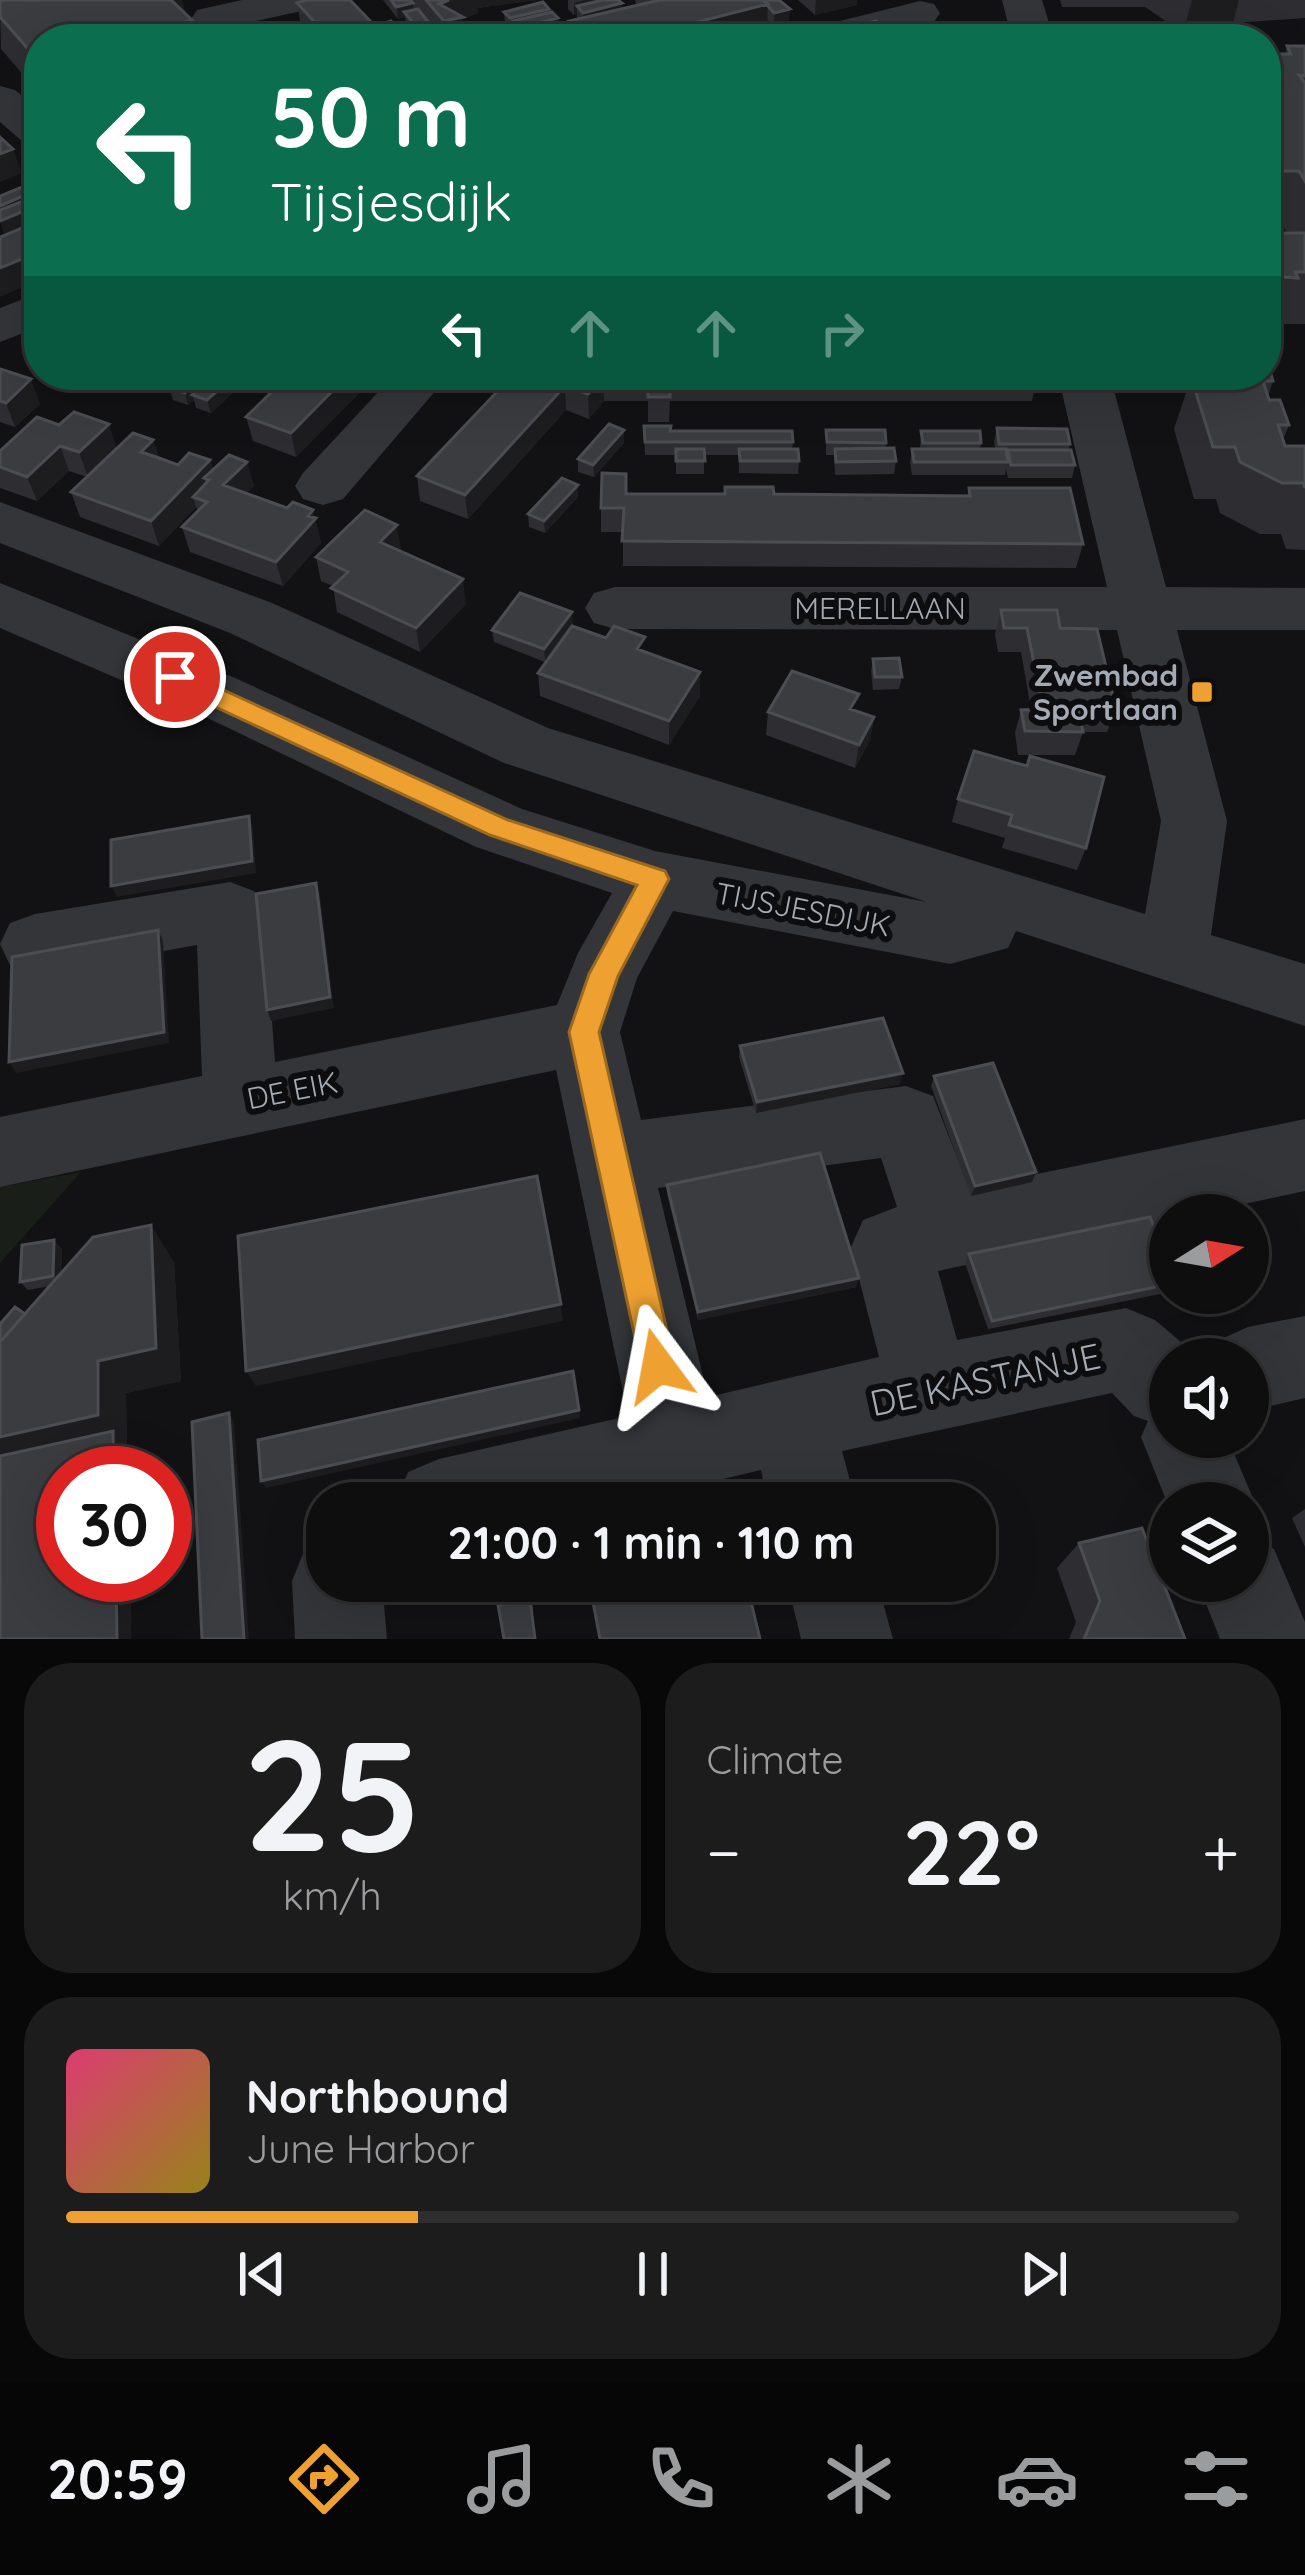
<!DOCTYPE html>
<html lang="en">
<head>
<meta charset="utf-8">
<style>
  :root { --surface:#0e0e0f; --page:#1c1c1d; --text:#f1f3f6; --muted:#9b9c9e; --line:#2e2e2f; --accent:#eea130 }
  body { margin:0; font-family:Quicksand,sans-serif; background:var(--page); color:var(--text); height:100vh; display:flex; flex-direction:column; font-size:45px; white-space:nowrap }
  * { box-sizing:border-box; margin:0 }
  p { font-size:39px; color:var(--muted) }
  .icon { flex:none; width:66px; height:66px; fill:none; stroke:currentColor; stroke-width:2; stroke-linecap:round; stroke-linejoin:round }
  .map { position:relative; height:1639px; overflow:hidden }
  .sheet { display:flex; flex-direction:column; gap:24px; padding:24px; background:#080808; flex:1 }
  .sheet>* { flex:none }
  .hud { position:absolute; left:24px; top:24px; width:1257px; height:366px; border-radius:48px; box-shadow:0 12px 48px #0002,0 0 0 3px var(--line); background:#0b6e4f; color:#fff; overflow:hidden }
  .needle { width:78px; rotate:79deg }
  .buttons { position:absolute; left:1149px; top:1194px; display:grid; gap:24px }
  .buttons a { display:grid; place-items:center; width:120px; height:120px; border-radius:50%; background:var(--surface); box-shadow:0 12px 48px #0002,0 0 0 3px var(--line); font-size:60px }
  .speed { position:absolute; left:36px; top:1446px; display:flex; gap:24px; font-size:60px; font-weight:700; text-align:center }
  .speed>* { display:grid; place-content:center; width:156px; height:156px; border-radius:50%; background:var(--surface); box-shadow:0 12px 48px #0002,0 0 0 3px var(--line); line-height:1 }
  .speed .limit { border:18px solid #d22; background:#fff; color:#111 }
  .pin { position:absolute; display:grid; place-items:center; width:102px; height:102px; color:#fff; margin:-51px; border:6px solid #fff; border-radius:50%; box-shadow:0 3px 12px #0007 }
  .me { position:absolute; width:132px; margin:-66px; rotate:347deg; stroke-linejoin:round; filter:drop-shadow(0 0 9px #0008) }
  .turn { display:flex; align-items:center; gap:42px; height:252px; padding:0 48px; font-size:54px }
  .turn .icon { width:156px; height:156px; stroke-width:2.5 }
  .turn b { display:block; font-size:84px; line-height:102px }
  .lanes { display:flex; align-items:center; height:114px; padding:0 48px; background:#0003; justify-content:center; gap:60px; direction:ltr }
  .lanes .off { opacity:.35 }
  .big { font-size:90px; font-weight:800; line-height:1.1 }
  .sheet .tile { flex:1; display:flex; flex-direction:column; justify-content:center; gap:18px; min-width:0; padding:0 42px; border-radius:48px; background:var(--page) }
  .sheet .dial { align-items:center; gap:0 }
  .dial b { font-size:156px; line-height:1 }
  .song { display:flex; align-items:center; gap:36px }
  .cover { width:144px; height:144px; border-radius:18px; background:linear-gradient(135deg,hsl(340 70% 55%),hsl(50 70% 35%)) }
  .played { height:12px; border-radius:6px; background:linear-gradient(90deg,var(--accent) 30%,var(--line) 30%) }
  .keys { display:flex; justify-content:space-around; direction:ltr }
  .heat { display:flex; justify-content:space-between; align-items:center; font-size:66px; direction:ltr }
  .sheet .tiles { flex:1; display:grid; gap:24px; grid-template-columns:1fr 1fr }
  .tile:last-child { grid-column:span 2 }
  .trip { position:absolute; left:306px; top:1482px; width:690px; height:120px; border-radius:48px; background:var(--surface); box-shadow:0 12px 48px #0002,0 0 0 3px var(--line); font-weight:800; line-height:120px; text-align:center }
  .tabs { display:flex; height:192px; justify-content:space-around; align-items:center; background:#060606; color:var(--muted) }
  .tabs .icon { width:84px; height:84px }
  .tabs .active { color:var(--accent) }
  .tabs b { font-size:54px; color:var(--text) }
  .map>svg:first-child { display:block }
  .green { fill:#191e19 }
  .lines { fill:none; stroke-linecap:round; stroke-linejoin:round }
  .minor { fill:#333539; fill-rule:evenodd }
  .wall { fill:#2e2e32 }
  .shaded-wall { fill:#1d1d20 }
  .building { fill:#3b3c40; stroke:#4b4d52; stroke-width:3 }
  .route { fill:#eea130; stroke:#9b691f; stroke-width:3 }
  .poi-dot { fill:#eea130; stroke:#0d0d0f; stroke-width:4.5 }
  .labels { text-anchor:middle; dominant-baseline:central; stroke-width:12; stroke-linejoin:round; paint-order:stroke }
  .street-label { font-size:30px; fill:#a4aab4; stroke:#0d0d0f }
  .poi-label { font-size:30px; font-weight:bold; fill:#a4aab4; stroke:#0d0d0f; text-anchor:end }
  .near-street-label { font-size:36px; fill:#a4aab4; stroke:#0d0d0f }
</style>
</head>
<body>
<div class="map">
<svg width="1305" height="1639" viewBox="0 0 1305 1639">
  <rect width="100%" height="100%" fill="#121214"/>
  <path class="green" d="M81,1172l-81,91v-76z"/>
  <g class="lines">
    <path class="minor" d="M242,0h74l-6,9 -99,22 -14,-3 -6,-9 6,-9z
      M1002,0h40l12,39h-42z
      M920,1l14,3 6,9 -6,9 -67,17h-69l6,-9z
      M0,86l15,4 24,20v36l-16,-4 -23,-20z
      M39,293v34l-39,15v-34z
      M394,375h55l-106,124 -20,6 -20,-6 -8,-13 8,-13z
      M1058,375h52l56,212 139,1v42h-128l50,191 -16,114 94,29v62l-289,-95 -8,17 -58,16 -277,-53 -36,67 -17,54 21,88 265,-34 27,10 36,92 336,-69v72l-113,24h-22v5l-232,51 19,69 169,-32 29,12 46,39h-31v78h57l28,66 -7,16v-16h-78v7l-29,-73 7,-16 -14,-5 -22,-23 -270,58 14,52h-88l-7,-33 -139,33h-227l13,-31 31,-13 189,-43 -72,-346 -556,117v-70l202,-41 -5,-131 -162,29 -25,-9 -10,-21 10,-21 25,-9 195,-32 24,9 10,20 11,151 282,-57 21,-52 34,-60 -136,-46 -285,-137 -191,-82v-45l235,95 287,131 133,42 272,51 -423,-139 -274,-130 -230,-90v-41l272,101 276,125 597,186 16,-93 -44,-191 -502,-1 -21,-6 -9,-15 9,-15 21,-6h492zM881,1158l16,49 -34,13 -12,27 28,110 -171,40 -50,-209z
      M1305,1316v82l-57,13v-52h-38l9,-19 29,-13z
      M1248,1538l26,11 31,73v17h-85l-23,-58h51z
      M327,1540v41h55l5,58h-92l-3,-58 13,-32z
      M787,1581h90l16,58h-92z"/>
  </g>
  <path class="wall" d="M0,0h182l3,13 11,26h-157v54l-38,-44z
    M383,0h27l2,2v-2h125l-60,8 1,5 -15,6 1,14 7,6h-30l-7,-9 1,9h-17l-12,-15 -1,-7 -7,2z
    M568,0h50l4,3v6l14,-4 -1,-5h144l10,22 -15,3 -7,-5v8l-44,11h-210l5,-1 -4,-4v-5l-3,1 -6,-6 -1,-12 45,1 9,5 1,11 10,-2v-6l8,-2v-5l-3,1 -6,-6z
    M798,0h59v5l-42,10z
    M1060,0h245v18l-72,5 -50,10 -38,-26h-83z
    M297,3l105,29 1,7h-90l-12,-13z
    M844,29h41l45,10h-87z
    M1287,46h18v278h-24l-2,6 -13,-1v-96h21l-6,-11h-15v-163l19,-5z
    M0,369l40,35 -25,23 -15,-5z
    M74,375h59l-19,17 -40,-15z
    M289,375h88l-81,82 -43,-16 -7,-24z
    M513,375h528l-2,7h-3l-4,19h-362l-1,21h-21v-21h-44l-15,18 -23,-9 -98,109 -48,-18 -3,-25z
    M1158,375h108l7,6 -5,15 21,29 -6,15 2,6h20v104l-19,-1 -5,-15h-21l-40,-21 -4,-14h-22l-20,-70 15,-45h-28z
    M247,380l-36,33 -15,-5 -2,-8 -6,5 -15,-5 -4,-13z
    M37,417l80,31 36,-8 6,18 19,7 32,-5 3,9 34,-7 7,24 -8,7 41,15 26,2 8,33 -38,43 -93,-34 -8,-25 16,-16 -2,-4 -37,39 -79,-29 -9,-25 16,-15 -18,-6 -32,30 -37,-13v-37z
    M644,426l27,5 122,11 -1,7 7,12 -1,13 -59,-1v-18h-35v19h-28v-19h-31z
    M997,428l73,16 -1,6 6,15 -3,13h-64l-2,-9 -1,6h-93l-2,-13 2,-13h8l1,-18 60,12 -1,6h15l-1,-8z
    M826,430l60,13 -1,5 11,13 -2,13 -59,1 -1,-20h-8z
    M624,443l-30,34 -16,-5v-13z
    M626,474l1,20 340,2 2,-8 114,56 -7,24 -453,-2v-34h-22v-24z
    M578,485v12l-33,36 -16,-6 -1,-13z
    M401,549l-1,2 66,53 -46,48 -83,-40 -4,-26 -12,-5 -5,-24z
    M1001,610l59,18 56,81 -9,23h-24l-8,23h-57l-3,-22 6,-23h10l-10,-58h-23l-3,-18z
    M573,624l-1,2 128,46v24l-31,49 -129,-49 -2,-23 7,-11 -51,-20 -2,-12z
    M873,659l29,18 -3,12 -26,1 -2,-19z
    M856,711l18,6 -4,23 -15,28 -89,-33 2,-23z
    M1027,766l59,82 -9,22 -75,-22 3,-10 -53,-16 6,-23z
    M740,1046l160,38 -144,29 -17,-56z
    M934,1076l98,106 -61,14 -40,-110z
    M667,1185l189,102 -158,33 -31,-126z
    M62,1249l-1,25 113,-12 7,119 -55,12 1,80h-64v102h67l1,64h-131l25,-325 25,-28 -22,4 -8,-8z
    M969,1254l201,12v26l-182,37 -23,-66z
    M1305,1509v38l-13,-29z
    M1079,1543l106,96h-116l7,-17 -19,-54z"/>
  <path class="shaded-wall" d="M159,0h23l5,21 5,-1 4,19h-54l-1,-4z
    M449,0h88l-60,8 1,5 -15,6 2,20 -16,-3v3h-3l-7,-35z
    M585,0h27l10,3v13l-39,9v-12l-6,-7v8l-3,1v-12z
    M816,0h41v5l-42,10z
    M1192,0h47l-6,23 -50,10z
    M413,3l1,12 -10,-3 1,5 -7,2 -2,-12z
    M768,4l-1,24 -44,11h-92z
    M549,9v11l9,-2 1,13 -39,8 -1,-11 -6,-7 1,8 -3,1 -1,-12z
    M790,9l-1,13 -15,3v-12z
    M134,28l3,11h-40z
    M433,28l2,11h-14l-1,-8z
    M402,32l1,7h-17l-1,-3z
    M39,47v36l-10,-33z
    M13,149l9,24 -22,9v-28z
    M39,189v15l-39,16v-14z
    M39,205v15l-35,14 -4,-13z
    M39,252v28l-39,17v-29z
    M109,375h24l-19,17z
    M204,375h18l-30,20 2,5 -6,5 -3,-12z
    M235,375h11l1,5 -36,33 -4,-13z
    M348,375h29l-81,82 -5,-24z
    M604,376v25l-15,18 -1,-25z
    M31,379l9,25 -25,23 -9,-24z
    M565,386l1,24 -98,109 -3,-24z
    M109,424l8,24 -29,29 -9,-25z
    M624,430v13l-30,34 -1,-12z
    M153,440l8,25 -20,-13z
    M60,446l9,25 -32,30 -10,-24z
    M210,460l7,24 -13,-6 4,16 -15,3 3,10 -37,39 -8,-25z
    M247,462l7,24 -24,24 -7,-25z
    M578,485v12l-33,36 -1,-12z
    M313,510l8,33 -38,43 -7,-24z
    M397,525l4,24 -17,17 -4,-24z
    M463,579l3,25 -46,48 -4,-24z
    M572,612l1,12 -28,38 -1,-13z
    M700,672v24l-31,49v-24z
    M874,717l-4,23 -15,28 4,-23z
    M249,816l4,12 3,45 -139,24 -6,-11z
    M316,883l4,12 14,113 -63,13 -4,-11z
    M158,930l5,11 6,102 -153,30 -7,-11z
    M903,1073l-3,11 -144,29 1,-11z
    M1036,1172l-4,10 -61,14 4,-10z
    M151,1225l23,37 7,119 -55,12 1,80 -127,1v-37l98,-76z
    M54,1240l8,9 -2,35 -7,-8z
    M859,1278l-3,9 -158,33v-8z
    M561,1304l2,17 -307,65 -10,-15z
    M579,1410l1,8 -314,70 -5,-7z
    M229,1413l5,8 15,218h-5z
    M116,1575h14l1,64h-14z"/>
  <path class="building" d="M0,0h171l21,20 -51,15 -7,-7 -37,11h-15l-4,-4 -12,4h-27v8l-10,3 -29,-33z
    M306,0h44l25,26 16,-5 11,11 -17,4 3,3h-58l-33,-36z
    M391,0h19l3,3 -17,4z
    M426,0h23l-10,4 24,13 -19,4z
    M603,0h15l4,3 -39,10 -6,-7z
    M660,0h103l5,4 -137,35h-118l61,-13 -5,-5z
    M763,0h16l11,9 -16,4z
    M543,2l6,7 -39,9 -6,-6z
    M418,9l15,19 -13,3 -16,-19z
    M552,12l6,6 -39,10 -6,-7z
    M876,21l9,8 26,-6 19,16h-56l-6,-5 -14,4 -10,-9z
    M465,32l6,7h-20l-2,-3z
    M1287,46h18v30l-6,-1 6,8v98l-6,-10h-18l-15,-36v-76l8,-5h17z
    M0,137l13,12 -13,5z
    M39,180v9l-39,17v-10z
    M39,195v10l-39,16v-11z
    M39,221v31l-39,16v-31z
    M1266,233h39v39h-10l3,6 -32,-2z
    M1266,364h2l5,17h-10l6,19h11l9,25h-11l7,21h20v42l-2,-5h-21l-42,-21 -5,-15h-22l-22,-70 75,-2z
    M0,369l31,10 -25,24 -6,-2z
    M183,375h21l-19,18 -16,-6z
    M214,375h21l-28,25 -15,-5z
    M289,375h59l-57,58 -45,-16z
    M513,375h524l1,2h-368v20h-22v-21h-44l-16,18 -23,-8 -100,109 -48,-19z
    M74,412l35,12 -30,28 -19,-6 -33,31 -27,-10v-16l37,-34 22,8z
    M609,424l15,6 -31,35 -15,-6z
    M644,426h27l-1,5h122l1,11h-148z
    M997,428l70,1 3,15h-71z
    M826,430h59l1,13 -59,-1z
    M921,431h59l1,12h-58z
    M133,433l20,7 -12,12 18,6 19,7 11,-12 21,7 -59,61 -80,-29z
    M894,448l2,13 -60,1 -1,-13z
    M676,449h28l1,12h-29z
    M739,449h59l1,12h-59z
    M912,449h94l2,13h-94z
    M1008,450h63l4,15h-64z
    M229,455l18,7 -24,23 64,23 6,-6 20,8 -5,6 8,2 -40,44 -94,-35 25,-25 -14,-5 16,-17 -5,-2z
    M602,473l24,1v20h99v-7h48l1,7 196,2 -1,-8h101l13,56 -461,-3 2,-33h-23z
    M562,478l16,7 -34,36 -16,-7z
    M365,510l32,15 -17,17 83,37 -47,49 -85,-40 17,-16 -32,-15z
    M520,593l52,19 -28,37 -52,-19z
    M1001,610h56l3,18 37,1 19,80h-38l5,23 -58,-1 -4,-21 22,-1 -16,-81h-23z
    M572,626l34,12 8,-12 31,11 -8,12 63,23 -31,49 -131,-48z
    M899,658l3,19h-27l-2,-18z
    M792,671l67,23 -9,15 24,8 -15,28 -91,-33z
    M974,751l53,15 3,-10 74,21 -18,71 -77,-23 3,-10 -54,-16z
    M249,816l3,45 -141,25v-46z
    M316,883l14,114 -63,13 -11,-116z
    M158,930l6,102 -155,30 3,-105z
    M883,1018l20,55 -146,29 -17,-56z
    M993,1063l43,109 -61,14 -41,-110z
    M820,1153l39,125 -161,34 -31,-127z
    M537,1176l24,128 -315,67 -8,-135z
    M1150,1217l20,49v18l-178,37 -23,-67z
    M151,1225l5,123 -58,13v54l-98,22v-95l93,-105z
    M54,1240l-1,36 -33,6 2,-37z
    M15,1307l10,7 -25,28v-18z
    M573,1371l6,39 -318,71 -3,-41z
    M229,1413l15,226h-42l-10,-217z
    M113,1431l1,42h-51v102h53l1,64h-117v-183z
    M1142,1528l43,111h-101l16,-38 -21,-58z
    M589,1581h157l14,58h-160z
    M530,1599l5,40h-31l-6,-34z"/>
  <path class="route" d="M175,668l333,152 157,51 4,8 -51,97 -19,56 76,334 -5,12 -12,5 -12,-5 -5,-12 -72,-334 20,-58 48,-89 -147,-50 -324,-151 -4,-7z"/>
  <rect class="poi-dot" x="1190" y="680" width="24" height="24" rx="6"/>
  <g class="labels">
    <g class="street-label">
      <text x="880" y="608">MERELLAAN</text>
      <text transform="translate(803 909) rotate(11)">TIJSJESDIJK</text>
      <text transform="translate(292 1090) rotate(-11)">DE EIK</text>
    </g>
    <g class="poi-label">
      <text x="1178" y="675">Zwembad<tspan x="1178" dy="34">Sportlaan</tspan></text>
    </g>
    <g class="near-street-label">
      <text transform="translate(985 1379) rotate(-12)">DE KASTANJE</text>
    </g>
  </g>
</svg>
<div class="buttons">
<a><svg class="needle" viewBox="-14 -14 28 28"><path d="M0-13l5 13h-10z" fill="#e53935"/><path d="M0 13l5-13h-10z" fill="#9b9c9e"/></svg></a>
<a><svg class="icon" aria-label="sound" viewBox="0 0 24 24"><path d="M4 9h4l5-4v14l-5-4H4zM17 9q2 3 0 6"/></svg></a>
<a><svg class="icon" aria-label="layers" viewBox="0 0 24 24"><path d="M12 4l9 5-9 5-9-5zM3 14l9 5 9-5"/></svg></a>
</div>
<div class="speed"><div class="limit">30</div></div>
<div class="pin" style="left:175px;top:677px;background:#d93025"><svg class="icon" aria-label="arrive" viewBox="0 0 24 24"><path d="M6 21V4h12l-3 4 3 4H6"/></svg></div>
<svg class="me" style="left:658px;top:1366px" viewBox="-20 -20 40 40"><path d="M0-17L14 15 0 8-14 15z" fill="#eea130" stroke="#fff" stroke-width="4"/></svg>
<div class="trip">21:00 · 1 min · 110 m</div>
<div class="hud">
<div class="turn"><svg class="icon" aria-label="left" viewBox="0 0 24 24"><path d="M17 20v-9H6M10 6l-5 5 5 5"/></svg><div><b>50 m</b>Tijsjesdijk</div></div>
<div class="lanes"><svg class="icon" aria-label="left" viewBox="0 0 24 24"><path d="M17 20v-9H6M10 6l-5 5 5 5"/></svg><svg class="icon off" aria-label="ahead" viewBox="0 0 24 24"><path d="M12 20V5M6 11l6-6 6 6"/></svg><svg class="icon off" aria-label="ahead" viewBox="0 0 24 24"><path d="M12 20V5M6 11l6-6 6 6"/></svg><svg class="icon off" aria-label="right" viewBox="0 0 24 24"><path d="M7 20v-9h11M14 6l5 5-5 5"/></svg></div>
</div>
</div>
<section class="sheet">
<div class="tiles">
<div class="tile dial"><b>25</b><p>km/h</p></div>
<div class="tile"><p>Climate</p>
<div class="heat"><a>−</a><b class="big">22°</b><a>+</a></div>
</div>
<div class="tile">
<div class="song"><i class="cover"></i><div><b>Northbound</b><p>June Harbor</p></div></div>
<div class="played"></div>
<div class="keys"><svg class="icon" aria-label="previous" viewBox="0 0 24 24"><path d="M18 5L8 12l10 7zM5 5v14"/></svg><svg class="icon" aria-label="pause" viewBox="0 0 24 24"><path d="M8 5v14M16 5v14"/></svg><svg class="icon" aria-label="next" viewBox="0 0 24 24"><path d="M6 5l10 7-10 7zM19 5v14"/></svg></div>
</div>
</div>
</section>
<nav class="tabs">
<b>20:59</b>
<svg class="icon active" aria-label="directions" viewBox="0 0 24 24"><path d="M12 3l9 9-9 9-9-9zM9 14v-3h6M13 9l2 2-2 2"/></svg>
<svg class="icon" aria-label="music" viewBox="0 0 24 24"><path d="M9 18V5l10-2v13"/><circle cx="6" cy="18" r="3"/><circle cx="16" cy="16" r="3"/></svg>
<svg class="icon" aria-label="phone" viewBox="0 0 24 24"><path d="M5 4h4l2 5-3 2q2 4 5 5l2-3 5 2v4C11 20 4 13 5 4z"/></svg>
<svg class="icon" aria-label="climate" viewBox="0 0 24 24"><path d="M12 3v18M4 7l16 10M4 17L20 7"/></svg>
<svg class="icon" aria-label="car" viewBox="0 0 24 24"><path d="M5 17H2v-5l4-1 3-4h7l3 4 3 1v5h-3M9 17h6M6 11h13"/><circle cx="7" cy="17" r="2"/><circle cx="17" cy="17" r="2"/></svg>
<svg class="icon" aria-label="filters" viewBox="0 0 24 24"><path d="M4 7h16M4 17h16"/><circle cx="9" cy="7" r="2"/><circle cx="15" cy="17" r="2"/></svg>
</nav>
</body>
</html>
